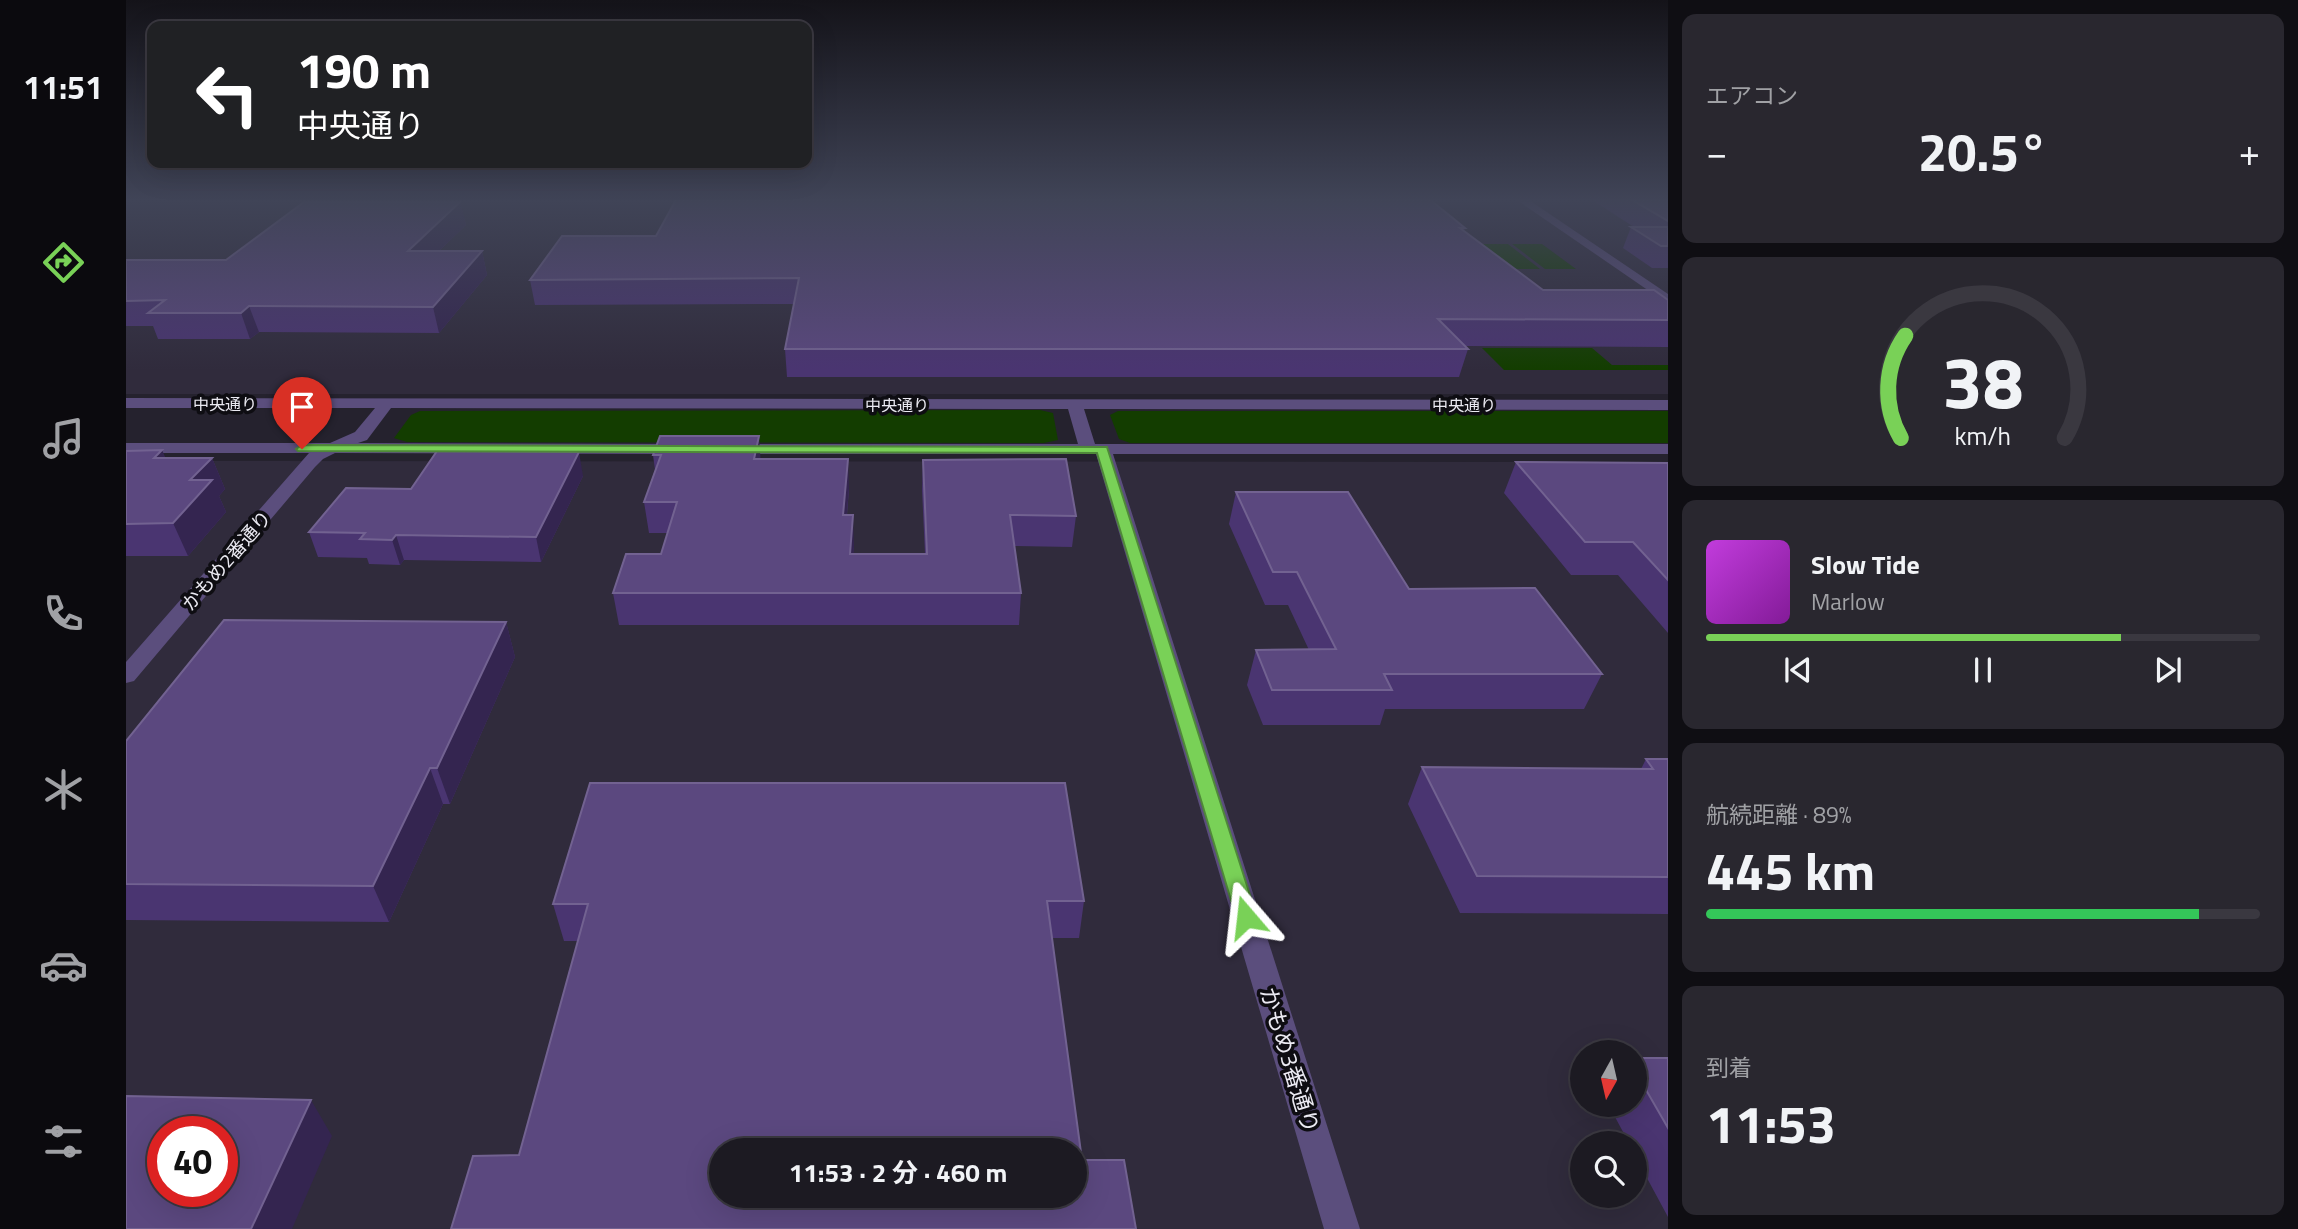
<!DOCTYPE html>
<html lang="ja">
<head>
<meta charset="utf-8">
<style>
  :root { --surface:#1c1a22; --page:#29272f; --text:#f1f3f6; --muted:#a0a1a5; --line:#3a3840; --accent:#79d157 }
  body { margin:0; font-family:"Titillium Web","Noto Sans JP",sans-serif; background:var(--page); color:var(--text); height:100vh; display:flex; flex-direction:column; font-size:26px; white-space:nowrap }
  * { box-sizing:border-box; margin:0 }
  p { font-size:23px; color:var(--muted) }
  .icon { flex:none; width:38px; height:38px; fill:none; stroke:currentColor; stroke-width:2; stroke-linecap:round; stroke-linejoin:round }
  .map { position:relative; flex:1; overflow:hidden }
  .side { display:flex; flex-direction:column; gap:14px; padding:14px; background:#0f0e13; width:630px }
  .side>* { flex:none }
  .top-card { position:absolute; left:21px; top:21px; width:665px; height:147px; border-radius:14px; box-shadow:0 7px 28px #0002,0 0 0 2px var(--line); background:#202124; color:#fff; overflow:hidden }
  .needle { width:46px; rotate:188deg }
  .buttons { position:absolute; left:1444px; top:1040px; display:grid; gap:14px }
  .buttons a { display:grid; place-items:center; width:77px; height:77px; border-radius:50%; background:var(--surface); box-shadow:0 7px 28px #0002,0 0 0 2px var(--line); font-size:35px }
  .speed { position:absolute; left:21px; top:1116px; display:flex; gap:14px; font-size:35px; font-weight:700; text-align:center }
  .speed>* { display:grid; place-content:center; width:91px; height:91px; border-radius:50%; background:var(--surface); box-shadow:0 7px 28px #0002,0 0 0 2px var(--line); line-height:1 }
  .speed .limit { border:10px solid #d22; background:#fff; color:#111 }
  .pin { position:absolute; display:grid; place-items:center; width:60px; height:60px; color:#fff; margin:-72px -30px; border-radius:50% 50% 50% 0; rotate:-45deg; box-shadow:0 0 7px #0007 }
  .pin .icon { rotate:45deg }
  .me { position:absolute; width:77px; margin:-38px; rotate:343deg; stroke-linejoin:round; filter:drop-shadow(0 0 5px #0008) }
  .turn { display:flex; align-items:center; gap:24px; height:147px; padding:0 35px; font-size:32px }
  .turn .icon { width:91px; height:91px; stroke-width:2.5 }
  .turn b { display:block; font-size:49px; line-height:60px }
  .big { font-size:52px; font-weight:700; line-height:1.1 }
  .side .widget { flex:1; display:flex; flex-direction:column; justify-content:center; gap:10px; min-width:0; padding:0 24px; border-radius:14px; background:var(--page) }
  .side .dial { align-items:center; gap:0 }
  .dial svg { height:182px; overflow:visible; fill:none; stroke:var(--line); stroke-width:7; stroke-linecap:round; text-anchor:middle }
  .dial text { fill:var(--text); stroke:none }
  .song { display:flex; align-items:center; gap:21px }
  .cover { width:84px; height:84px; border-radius:10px; background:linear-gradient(135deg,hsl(290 70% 55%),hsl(290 70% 35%)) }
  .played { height:7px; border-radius:4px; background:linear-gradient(90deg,var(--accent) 75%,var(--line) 75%) }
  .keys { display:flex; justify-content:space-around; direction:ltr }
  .heat { display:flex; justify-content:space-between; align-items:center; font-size:38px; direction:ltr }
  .charge { height:10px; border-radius:5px; background:linear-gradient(90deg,#34c759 89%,var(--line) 0) }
  .trip { position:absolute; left:583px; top:1138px; width:378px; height:70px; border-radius:35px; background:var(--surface); box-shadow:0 7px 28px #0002,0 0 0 2px var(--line); font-weight:700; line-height:70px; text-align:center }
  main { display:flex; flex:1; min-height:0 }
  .tab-bar { display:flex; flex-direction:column; width:126px; justify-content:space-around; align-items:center; background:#0b0a0e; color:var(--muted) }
  .tab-bar .icon { width:49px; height:49px }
  .tab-bar .on { color:var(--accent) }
  .tab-bar b { font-size:32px; color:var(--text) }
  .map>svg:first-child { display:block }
  .built { fill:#302b3c; fill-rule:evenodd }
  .green { fill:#133d00 }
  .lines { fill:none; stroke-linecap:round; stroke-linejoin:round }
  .tertiary { fill:#5b4e7d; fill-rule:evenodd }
  .wall { fill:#4a3571 }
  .shaded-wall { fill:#342550 }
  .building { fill:#5b487f; stroke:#726291; stroke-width:2; fill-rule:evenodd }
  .route { fill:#79d157; stroke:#4f8839; stroke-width:2 }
  .labels { text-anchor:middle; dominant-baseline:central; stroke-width:7; stroke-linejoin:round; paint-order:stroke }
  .far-street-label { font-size:16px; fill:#ebeaf2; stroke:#0e0d12 }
  .street-label { font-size:19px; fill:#ebeaf2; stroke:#0e0d12 }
  .near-street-label { font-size:23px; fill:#ebeaf2; stroke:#0e0d12 }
</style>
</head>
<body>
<main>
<nav class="tab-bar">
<b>11:51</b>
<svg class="icon on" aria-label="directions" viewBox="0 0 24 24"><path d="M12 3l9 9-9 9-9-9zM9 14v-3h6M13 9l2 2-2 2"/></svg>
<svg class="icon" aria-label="music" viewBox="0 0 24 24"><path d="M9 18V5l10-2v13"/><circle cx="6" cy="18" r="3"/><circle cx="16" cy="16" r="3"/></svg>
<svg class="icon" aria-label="phone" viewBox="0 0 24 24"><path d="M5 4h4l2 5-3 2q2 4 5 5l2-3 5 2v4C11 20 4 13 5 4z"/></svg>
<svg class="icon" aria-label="climate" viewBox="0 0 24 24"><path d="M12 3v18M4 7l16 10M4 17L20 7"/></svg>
<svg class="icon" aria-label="car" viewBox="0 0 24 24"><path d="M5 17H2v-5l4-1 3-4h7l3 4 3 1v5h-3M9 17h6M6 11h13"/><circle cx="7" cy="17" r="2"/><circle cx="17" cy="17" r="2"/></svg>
<svg class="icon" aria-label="filters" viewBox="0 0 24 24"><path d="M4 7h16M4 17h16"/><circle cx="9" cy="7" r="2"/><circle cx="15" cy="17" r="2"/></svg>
</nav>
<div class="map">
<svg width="1542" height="1229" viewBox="0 0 1542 1229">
  <rect width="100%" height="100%" fill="#25222e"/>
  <path class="built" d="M0,198h1542v196h-1542z
    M0,461l1542,1v767h-1542zM1456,1052h52v52h-52zM37,1132h59v60h-59zM1456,1143h52v52h-52zM595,1150h353v45h-353z"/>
  <path class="green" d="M1352,244h30l32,25h-31z
    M1386,244h30l34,25h-31z
    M1356,348h110l20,17h56v5h-164z
    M914,410l13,3 5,27 -14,3 -637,-1 -13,-4 17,-23 9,-4z
    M992,411h550v32h-538l-11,-4 -9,-24z"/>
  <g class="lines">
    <path class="tertiary" d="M1388,198h12l142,96v10z
      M0,398l1542,2v10l-584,-1 11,35h573v10h-555l247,775h-36l-228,-775h-364l-8,-5 8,-5h346l-10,-35 -677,-1 -24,32 -9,3 324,1 8,5 -8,5 -347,-1 -12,6 -8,8 -181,214 -8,2v-21l183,-209h-183v-10h204l25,-11 20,-24h-249z"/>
  </g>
  <path class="wall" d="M1463,198h79v70h-16l-29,-20 8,-21h3z
    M334,202l6,23 -27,26h43l5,24 -48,58 -180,-1 -9,7h-92l-5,-13h-27v-66h100z
    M1339,228l-1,3 79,59 125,10v47l-203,-1 3,3 -9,28h-672l-2,-28 9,-45 -259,1 -5,-25 126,-44z
    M0,451l40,7h46l13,31 -6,7 7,16 -38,44h-62z
    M527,455l107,4 89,30 -2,26 7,31 -1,8h72l-3,-64 1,-30 153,56 -4,31 -58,-1 7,47 -2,32h-400l-6,-32 48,-39 7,-21h-19l-5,-31 11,-32z
    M1390,462l152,1v170l-50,-58h-47l-67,-82z
    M457,476l-42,86 -137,-2 -4,5 -31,-1 -2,-6 -49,-1 -9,-25 102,-43z
    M1110,492l173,97 193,85 -18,35h-199l-5,16h-117l-16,-40 9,-35h53l-21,-45h-23l-36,-81z
    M380,622l9,35 -65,147h-7l-54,118 -263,-2v-179z
    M1520,759h22v155l-208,-1 -52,-109 14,-37 219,2z
    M958,901l-5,37h-27l30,222 -563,-5 59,-214h-14l-11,-37z
    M1508,1058h34v159l-34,-63v-11h-5l-21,-39h26z"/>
  <path class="shaded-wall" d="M334,202l6,23 -52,50 -6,-24z
    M356,251l5,24 -48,58 -6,-26z
    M123,306l10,26 -9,7 -9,-26z
    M633,436l2,29 -7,-6z
    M36,450l14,31 -22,-23z
    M453,452l4,24 -42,86 -5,-25z
    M86,458l13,31 -6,7 7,16 -38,44 -15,-33 17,-43z
    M722,459l1,30 -5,57 -1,-31z
    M727,515l1,31 -3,40 -1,-32z
    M270,535l8,25 -4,5 -8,-25z
    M380,622l9,35 -65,147 -13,-36z
    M304,768l13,36 -54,118 -16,-36z
    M185,1100l21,36 -40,93h-41z"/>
  <path class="building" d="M551,198h751l37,30h-5l83,62h111l14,10v20l-230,-1 30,30h-683l14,-71 -269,2 32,-44h94z
    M1503,198h39v23z
    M178,202h156l-52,49h74l-49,56 -184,-1 -8,7h-93l17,-13 -39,1v-41h100z
    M1505,227h37v19h-7z
    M534,436h99l-5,23h94l-5,56h10l-3,39h77l-4,-94 143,-1 10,57 -66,-1 11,78h-408l13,-39h35l16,-52h-33l17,-47h-8z
    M36,450l-8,8h58l-22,22h22l-39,43 -47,1v-73z
    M311,451l142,1 -43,85 -140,-2 -4,5 -32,-1 5,-6 -56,-1 37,-44 65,1z
    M1390,462l152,1v117l-35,-38h-48z
    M1110,492h112l61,97 126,-1 67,86h-218l8,16h-120l-16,-40 80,-1 -39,-77h-24z
    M98,620l282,2 -69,146h-7l-57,118 -247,-2v-143z
    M1520,759h22v118l-191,-1 -55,-109 231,2z
    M464,783h475l19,118h-37l35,259h42l12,69h-685l22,-73 46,-1 69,-251h-35zM595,1150h353v45h-353z
    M1508,1058h34v70l-34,-59z
    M0,1096l185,4 -60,129h-125zM37,1132h59v60h-59z"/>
  <linearGradient id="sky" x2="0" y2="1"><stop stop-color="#141319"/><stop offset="0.54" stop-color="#404457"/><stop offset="1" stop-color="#404457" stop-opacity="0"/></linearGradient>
  <rect width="1542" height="370" fill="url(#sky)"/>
  <path class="route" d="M176,445l805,2 150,470 -3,6 -8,3 -7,-3 -3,-6 -139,-464 -799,-2 -2,-2z"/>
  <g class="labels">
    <g class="far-street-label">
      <text x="99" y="404">中央通り</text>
      <text x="771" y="405">中央通り</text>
      <text x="1338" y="405">中央通り</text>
    </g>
    <g class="street-label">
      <text transform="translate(100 560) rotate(-49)">かもめ2番通り</text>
    </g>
    <g class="near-street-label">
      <text transform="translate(1164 1060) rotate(73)">かもめ3番通り</text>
    </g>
  </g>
</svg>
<div class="buttons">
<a><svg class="needle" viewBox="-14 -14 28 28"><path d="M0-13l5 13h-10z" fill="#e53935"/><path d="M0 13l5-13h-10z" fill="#a0a1a5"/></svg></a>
<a><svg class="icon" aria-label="search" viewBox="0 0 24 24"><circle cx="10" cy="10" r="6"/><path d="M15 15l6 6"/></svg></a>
</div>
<div class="speed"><div class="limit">40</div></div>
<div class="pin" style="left:176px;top:449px;background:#d93025"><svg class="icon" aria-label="arrive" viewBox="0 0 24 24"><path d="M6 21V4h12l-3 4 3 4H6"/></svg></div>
<svg class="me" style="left:1120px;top:917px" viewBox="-20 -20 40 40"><path d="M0-17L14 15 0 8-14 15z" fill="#79d157" stroke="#fff" stroke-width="4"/></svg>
<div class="trip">11:53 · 2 分 · 460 m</div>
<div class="top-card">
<div class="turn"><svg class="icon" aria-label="left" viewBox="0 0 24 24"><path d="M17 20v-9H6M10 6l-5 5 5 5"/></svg><div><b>190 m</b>中央通り</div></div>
</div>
</div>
<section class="side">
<div class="widget"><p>エアコン</p>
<div class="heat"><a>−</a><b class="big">20.5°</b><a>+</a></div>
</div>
<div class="widget dial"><svg viewBox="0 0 100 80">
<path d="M14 69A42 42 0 1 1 86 69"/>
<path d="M14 69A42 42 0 0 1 16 24" stroke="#79d157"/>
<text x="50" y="56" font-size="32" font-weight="700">38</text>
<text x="50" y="72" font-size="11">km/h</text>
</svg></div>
<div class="widget">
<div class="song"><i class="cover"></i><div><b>Slow Tide</b><p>Marlow</p></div></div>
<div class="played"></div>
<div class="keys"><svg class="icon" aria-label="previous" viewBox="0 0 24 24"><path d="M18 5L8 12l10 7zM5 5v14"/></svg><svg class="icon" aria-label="pause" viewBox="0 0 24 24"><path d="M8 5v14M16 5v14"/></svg><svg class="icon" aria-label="next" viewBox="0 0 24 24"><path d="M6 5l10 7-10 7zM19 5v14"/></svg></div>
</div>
<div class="widget"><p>航続距離 · 89%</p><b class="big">445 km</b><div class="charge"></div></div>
<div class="widget"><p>到着</p><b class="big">11:53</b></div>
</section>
</main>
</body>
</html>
